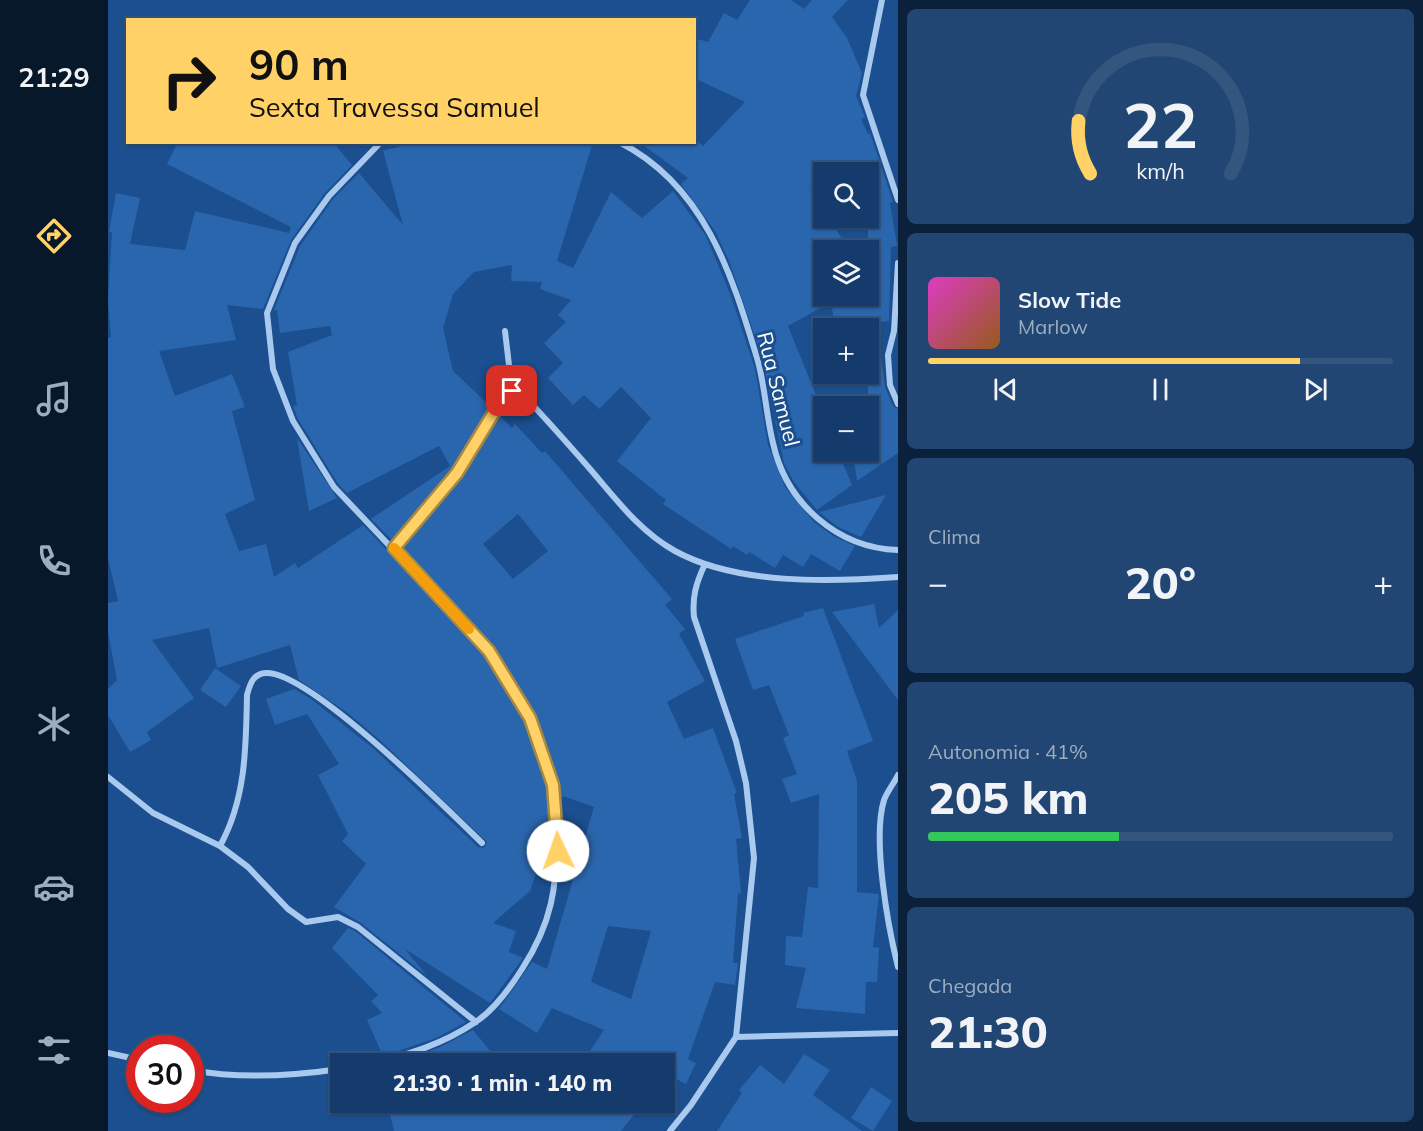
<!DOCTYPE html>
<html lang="pt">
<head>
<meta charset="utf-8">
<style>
  :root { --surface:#143b6b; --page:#214673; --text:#f1f3f6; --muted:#9dadc1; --line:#33557e; --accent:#ffd166 }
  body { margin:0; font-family:Mulish,sans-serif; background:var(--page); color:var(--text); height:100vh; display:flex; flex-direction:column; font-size:22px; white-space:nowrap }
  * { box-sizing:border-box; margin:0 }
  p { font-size:20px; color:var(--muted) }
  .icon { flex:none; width:33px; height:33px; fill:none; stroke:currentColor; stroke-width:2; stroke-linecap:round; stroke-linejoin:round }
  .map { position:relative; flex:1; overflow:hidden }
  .sheet { display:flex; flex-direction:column; gap:9px; padding:9px; background:#0b203b; width:525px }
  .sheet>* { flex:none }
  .guide { position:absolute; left:18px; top:18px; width:570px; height:126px; border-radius:0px; box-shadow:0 2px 4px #0004,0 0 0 2px var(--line); background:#ffd166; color:#111; overflow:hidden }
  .buttons { position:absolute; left:705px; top:162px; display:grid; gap:12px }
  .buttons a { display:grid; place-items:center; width:66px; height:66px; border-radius:0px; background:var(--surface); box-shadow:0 2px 4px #0004,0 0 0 2px var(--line); font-size:30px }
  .speed { position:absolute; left:18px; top:1035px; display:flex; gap:12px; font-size:30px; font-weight:700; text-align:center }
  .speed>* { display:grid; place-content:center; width:78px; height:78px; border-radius:50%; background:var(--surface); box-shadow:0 2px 4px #0004,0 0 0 2px var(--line); line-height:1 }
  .speed .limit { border:9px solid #d22; background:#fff; color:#111 }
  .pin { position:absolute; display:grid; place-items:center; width:51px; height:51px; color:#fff; margin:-26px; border-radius:12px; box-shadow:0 3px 9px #0006 }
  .me { position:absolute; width:66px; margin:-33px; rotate:357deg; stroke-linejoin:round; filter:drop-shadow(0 0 4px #0008) }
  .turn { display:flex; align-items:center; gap:21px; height:126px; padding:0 24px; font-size:27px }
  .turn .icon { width:78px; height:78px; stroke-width:2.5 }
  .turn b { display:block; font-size:42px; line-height:51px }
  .big { font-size:45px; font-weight:800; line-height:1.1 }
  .sheet .card { flex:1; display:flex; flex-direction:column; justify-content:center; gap:9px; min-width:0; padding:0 21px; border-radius:9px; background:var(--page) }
  .sheet .dial { align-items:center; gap:0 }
  .dial svg { height:156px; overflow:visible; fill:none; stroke:var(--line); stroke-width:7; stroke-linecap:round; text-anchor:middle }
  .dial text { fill:var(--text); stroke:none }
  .song { display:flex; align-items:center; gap:18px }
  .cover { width:72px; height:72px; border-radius:9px; background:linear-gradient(135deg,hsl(310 70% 55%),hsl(30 70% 35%)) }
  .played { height:6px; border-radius:3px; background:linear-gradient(90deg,var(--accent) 80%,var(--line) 80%) }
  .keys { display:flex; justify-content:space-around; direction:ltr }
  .heat { display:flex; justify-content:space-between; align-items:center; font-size:33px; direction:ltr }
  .charge { height:9px; border-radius:4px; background:linear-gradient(90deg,#34c759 41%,var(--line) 0) }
  .trip { position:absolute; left:222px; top:1053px; width:345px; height:60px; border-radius:0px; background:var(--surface); box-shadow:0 2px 4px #0004,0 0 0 2px var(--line); font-weight:800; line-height:60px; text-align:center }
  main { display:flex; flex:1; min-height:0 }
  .dock { display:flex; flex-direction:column; width:108px; justify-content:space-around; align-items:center; background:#08182b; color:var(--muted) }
  .dock .icon { width:42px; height:42px }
  .dock .selected { color:var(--accent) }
  .dock b { font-size:27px; color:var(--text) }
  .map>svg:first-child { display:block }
  .building { fill:#2a66ad; fill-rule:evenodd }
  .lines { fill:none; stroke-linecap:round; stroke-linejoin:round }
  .minor { stroke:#a9c9ee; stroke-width:6 }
  .route-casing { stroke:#a68842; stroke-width:15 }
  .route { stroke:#ffd166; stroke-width:10 }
  .slow { stroke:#f59e0b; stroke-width:10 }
  .labels { text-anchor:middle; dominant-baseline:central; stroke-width:6; stroke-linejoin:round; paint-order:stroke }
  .street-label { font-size:21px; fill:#fff; stroke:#1b4f8f }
</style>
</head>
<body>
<main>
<nav class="dock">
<b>21:29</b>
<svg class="icon selected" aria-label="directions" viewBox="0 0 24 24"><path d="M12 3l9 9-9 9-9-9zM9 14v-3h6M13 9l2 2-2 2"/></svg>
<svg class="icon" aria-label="music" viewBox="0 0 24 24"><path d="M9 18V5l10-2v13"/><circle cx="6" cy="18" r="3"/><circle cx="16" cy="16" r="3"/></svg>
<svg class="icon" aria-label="phone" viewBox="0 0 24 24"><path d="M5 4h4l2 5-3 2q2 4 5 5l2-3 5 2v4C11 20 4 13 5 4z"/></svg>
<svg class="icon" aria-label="climate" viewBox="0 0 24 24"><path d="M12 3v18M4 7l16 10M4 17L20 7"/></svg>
<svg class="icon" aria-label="car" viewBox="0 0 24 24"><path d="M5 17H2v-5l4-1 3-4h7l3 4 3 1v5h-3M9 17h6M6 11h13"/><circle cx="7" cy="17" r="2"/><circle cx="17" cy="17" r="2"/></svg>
<svg class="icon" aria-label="filters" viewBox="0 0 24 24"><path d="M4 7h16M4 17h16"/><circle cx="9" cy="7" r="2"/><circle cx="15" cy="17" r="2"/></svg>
</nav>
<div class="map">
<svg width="790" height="1131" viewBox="0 0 790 1131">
  <rect width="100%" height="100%" fill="#1b4f8f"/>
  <path class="building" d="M642,0h41l13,9 8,-9h36l-16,17 15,21 15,35 -6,23 9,21 -4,2 7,15 2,-1 23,69 -3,1 7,43 -6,1 -2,74 -54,7 -4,-26 -43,24 36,89v37h14l14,33 -35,25 -23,-28 -10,-19 -22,-106 -33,-96 -14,-30 -34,-47 7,-6 -49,-36h59l5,4 42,-44 -51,-24v-40l14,4 16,-29 13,7zM716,172h44v124h-44v-21l-12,-25h37l-20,-32h-5v-10l-14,-22 14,-7z
    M70,142h155l19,23 -27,28 -34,47 -28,69 -36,-4 9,35 -77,11 16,45 57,-22 13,33 -13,4 23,89 -30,14 14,37 27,-7 8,33 21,-14 3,5 65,-43 122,129 38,64 15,34 10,35 3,44 -21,60 -37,32 23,8 -7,21 14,6 -33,45 -85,-54 22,27 -66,-53 -27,-16 32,-43 -24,-23 6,-7 -30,-59 21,-11 -32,-50 -32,11 -9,-26 28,-10 17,10 63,50 104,98 6,1 3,-6 -106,-101 -33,-28 -49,-33 -9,-35 -73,23 -8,-40 -57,12 42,58 -47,34 4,8 -21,12 -22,-37v-26l9,-9 -9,-48v-29l10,-2 -10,-43v-220l3,-1 -3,-37 4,-68h-3l7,-39 24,5 -10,46 55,6 10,-39 94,22 2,-6 -124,-63z
    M307,142h178l-36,119 16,7 38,-76 31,26 31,-27 33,45 25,60 24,73 13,76 17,42 29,35 19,14 22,10 -15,25 -29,-17 -8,13 -20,-12 -8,13 -26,-16 -2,3 -14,-9 -2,3 -68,-45 3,-4 -49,-39 34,-43 -30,-31 -22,22 -15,-14 -11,10 -25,-27 15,-15 -19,-20 22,-21 -8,-7 13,-15 -31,-11 2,-7 -31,-1 1,-16 -38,7 -21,22 -10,34 10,43 38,36 -38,63 -60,71 -22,-22 79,-53 -11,-20 -92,47 -9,-9 -40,-65 -5,-13 4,-1 -9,-53 44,-17 -2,-9 -50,7 -3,-23h-3l26,-64 33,-47 26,-26 44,52 -20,-74z
    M771,343l6,44 8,19 5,3v44l-41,28 -4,-29h15v-108z
    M391,415l13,13 3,-4 27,29 3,-2 127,148 -7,6 20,24 -6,5 26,47 -38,21 17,37 29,-11 24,65 -3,1 8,44 -6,1 5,54 -3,1 -5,69h5l-3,22 -20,-3 -27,77 8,4 -10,21 -20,-10 -2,2v-12h-83l23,-34 -52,-22 -15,25 -38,-24 33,-47 15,7 47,-162 -31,-11 -2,7 -7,-37 -13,-35 -37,-67 -11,-16 -93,-99 61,-73zM410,514l30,37 -35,28 -30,-35zM500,926l43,5 -20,68 -40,-17z
    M189,438l40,60 -28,13z
    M778,495l-25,42 -23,-10 -19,-15z
    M766,604l5,24 19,-18v90l-66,-88z
    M715,608l50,133 -26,10 10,30v111l22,2 -6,53 6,1 -2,34h-11l-1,32 -69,-6 10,-40 -21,-3 1,-29 16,1 6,-50 10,1 1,-94 -28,9 -9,-24 15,-5 -14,-36 6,-3 -20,-50 -16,5 -18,-51 69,-23 -1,-3z
    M107,668l26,18 -15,21 -26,-17z
    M240,928l7,3 111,91 -30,16 -53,18 -16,-36 15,-7 -11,-12 7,-6 -46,-47z
    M365,1030l28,34h-107l46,-17z
    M696,1054l26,16 -17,25 49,36h-145l25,-38 -3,-3 21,-25 24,19z
    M763,1087l21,14 -19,30 -22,-13z
    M279,1102h260l-5,7 -2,-2 -19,24h-227z"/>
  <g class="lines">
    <path class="minor" d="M774,0l-19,95 35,105
      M511,142c85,43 112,130 138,216 8,27 9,57 16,85 13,60 64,105 125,107
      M790,263l-4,68 -6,24 2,30 8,19
      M397,331l7,60 14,7c22,23 43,47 64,71 25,29 50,63 85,82 62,34 154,31 223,26
      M286,548l63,-75 42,-69 1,-9 12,-4
      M790,775c-4,8 -11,17 -14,25 -12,39 4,127 14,167
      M0,777l45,36 67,33 28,21 40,42 18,13 32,-5 20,10 118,95
      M112,846c26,-47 26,-99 27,-151 3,-11 6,-22 20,-22 44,0 179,135 215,170
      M628,1037l162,-4
      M0,1053l32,7
      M265,1064c36,-10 70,-20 101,-41 20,-12 36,-35 48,-54 30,-46 36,-84 34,-138 -1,-15 1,-30 -3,-45 -10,-49 -36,-94 -64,-135l-155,-164 -41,-66 -20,-52 -6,-56 28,-70 34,-47 52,-54
      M82,1070c49,9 102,6 150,-1
      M562,1131l21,-26 45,-68 18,-179 -8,-75 -10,-42 -42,-124c-2,-20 2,-34 11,-53"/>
  </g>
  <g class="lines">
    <defs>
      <path id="route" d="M404,391l-12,4 -1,9 -42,69 -63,75 95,103 41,67 23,67 5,66"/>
    </defs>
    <use href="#route" class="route-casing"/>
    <use href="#route" class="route"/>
    <path class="slow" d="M286,548l75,81"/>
  </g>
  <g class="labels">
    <g class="street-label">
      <text transform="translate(671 389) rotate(76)">Rua Samuel</text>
    </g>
  </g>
</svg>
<div class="buttons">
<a><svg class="icon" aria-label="search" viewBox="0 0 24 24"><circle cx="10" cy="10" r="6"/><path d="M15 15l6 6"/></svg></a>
<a><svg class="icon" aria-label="layers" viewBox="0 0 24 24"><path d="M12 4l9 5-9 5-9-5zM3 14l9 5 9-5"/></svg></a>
<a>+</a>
<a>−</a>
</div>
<div class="speed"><div class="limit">30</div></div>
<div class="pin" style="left:404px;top:391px;background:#d93025"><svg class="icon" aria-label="arrive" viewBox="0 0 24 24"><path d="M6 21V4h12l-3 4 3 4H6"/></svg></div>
<svg class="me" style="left:450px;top:851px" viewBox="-20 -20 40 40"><circle r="19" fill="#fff"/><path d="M0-13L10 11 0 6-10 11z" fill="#ffd166"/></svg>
<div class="trip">21:30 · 1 min · 140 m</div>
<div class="guide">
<div class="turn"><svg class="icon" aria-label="right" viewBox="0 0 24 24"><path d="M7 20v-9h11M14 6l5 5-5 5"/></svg><div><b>90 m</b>Sexta Travessa Samuel</div></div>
</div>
</div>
<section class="sheet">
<div class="card dial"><svg viewBox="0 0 100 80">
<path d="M14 69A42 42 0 1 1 86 69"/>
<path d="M14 69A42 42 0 0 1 8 42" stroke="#ffd166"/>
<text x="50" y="56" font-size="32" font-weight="700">22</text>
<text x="50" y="72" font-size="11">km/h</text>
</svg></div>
<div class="card">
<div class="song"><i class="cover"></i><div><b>Slow Tide</b><p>Marlow</p></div></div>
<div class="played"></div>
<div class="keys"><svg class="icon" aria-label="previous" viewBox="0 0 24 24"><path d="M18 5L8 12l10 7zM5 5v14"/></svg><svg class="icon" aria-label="pause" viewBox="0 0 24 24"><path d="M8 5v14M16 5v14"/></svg><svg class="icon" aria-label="next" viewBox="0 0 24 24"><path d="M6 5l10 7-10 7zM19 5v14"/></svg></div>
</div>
<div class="card"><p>Clima</p>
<div class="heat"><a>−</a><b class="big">20°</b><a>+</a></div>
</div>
<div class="card"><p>Autonomia · 41%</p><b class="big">205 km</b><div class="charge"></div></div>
<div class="card"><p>Chegada</p><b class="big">21:30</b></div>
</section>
</main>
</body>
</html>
